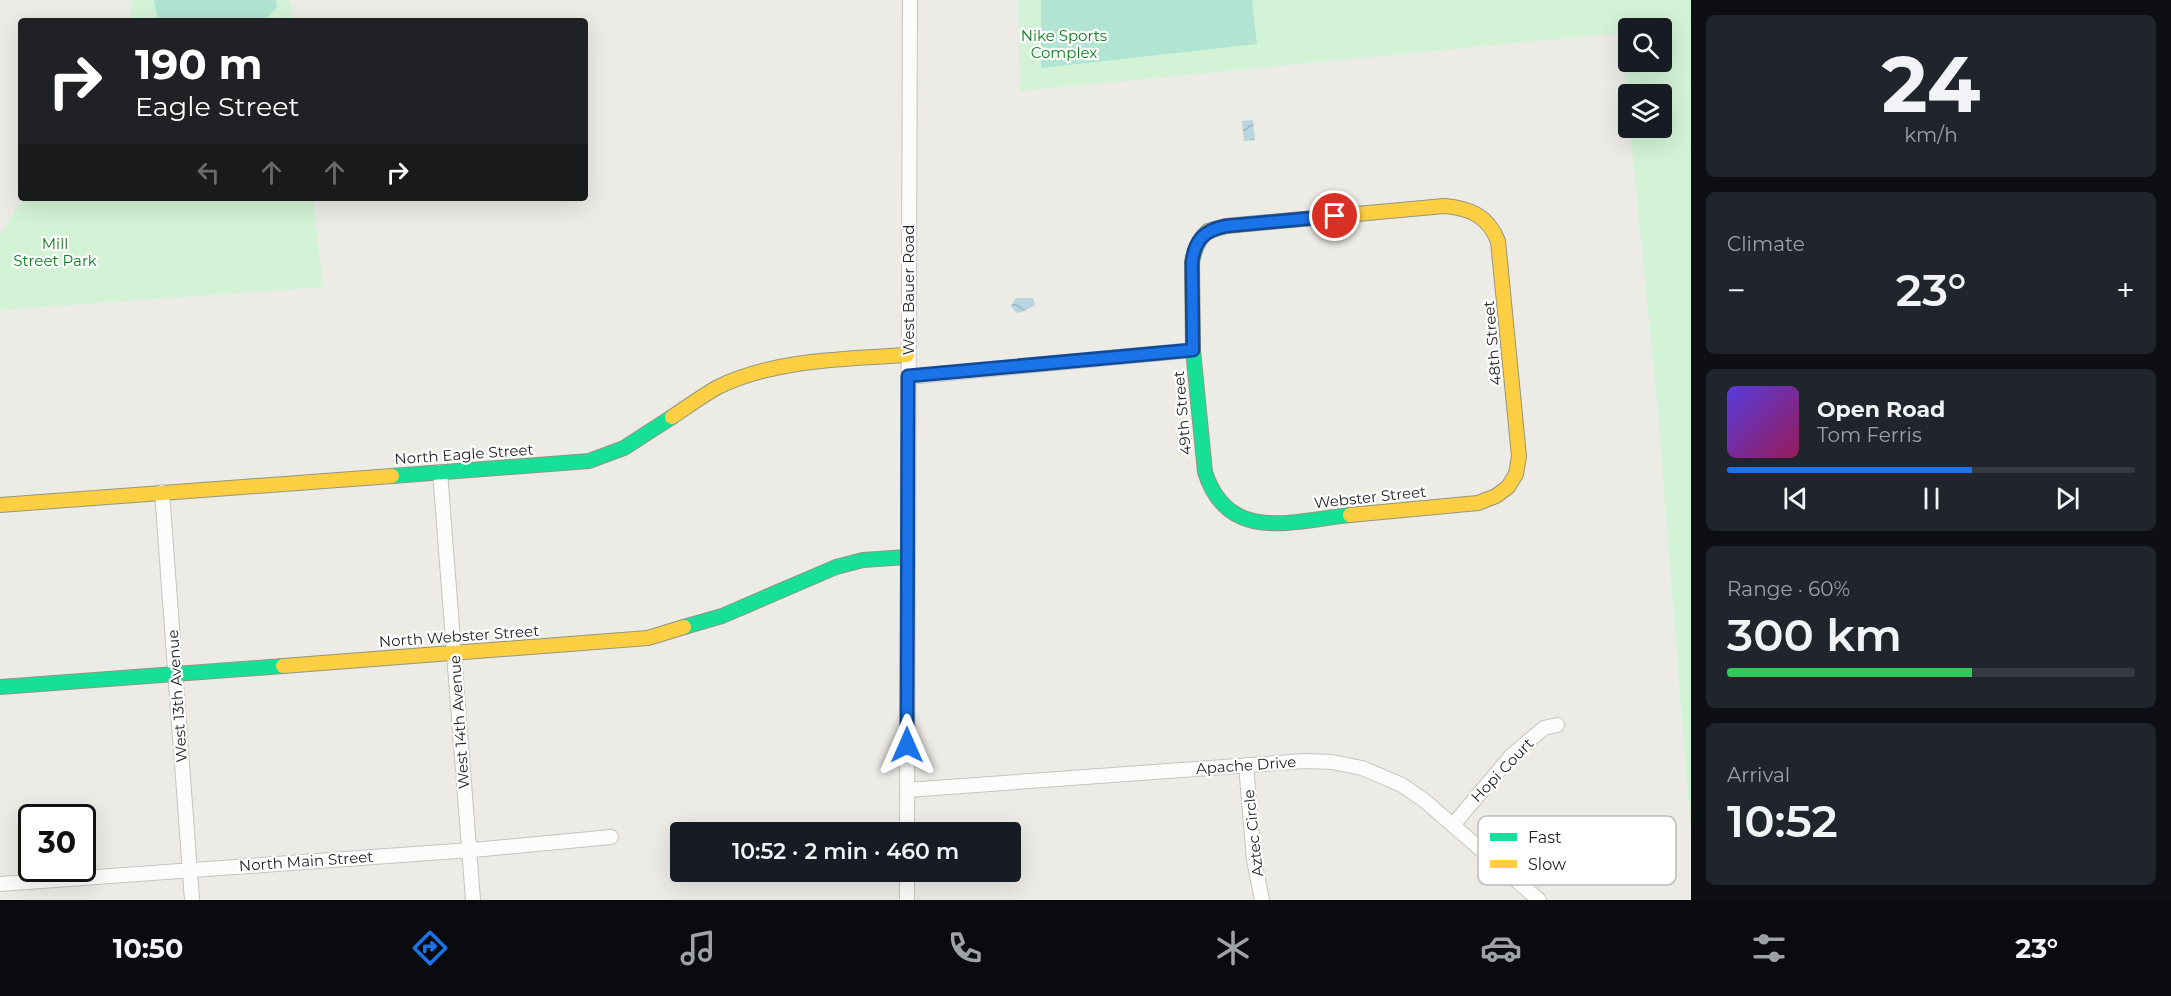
<!DOCTYPE html>
<html lang="en">
<head>
<meta charset="utf-8">
<style>
  :root { --surface:#171b24; --page:#20242c; --text:#f1f3f6; --muted:#9ea1a6; --line:#363941; --accent:#1a73e8 }
  body { margin:0; font-family:Montserrat,sans-serif; background:var(--page); color:var(--text); height:100vh; display:flex; flex-direction:column; font-size:22px; white-space:nowrap }
  * { box-sizing:border-box; margin:0 }
  p { font-size:20px; color:var(--muted) }
  .icon { flex:none; width:33px; height:33px; fill:none; stroke:currentColor; stroke-width:2; stroke-linecap:round; stroke-linejoin:round }
  .map { position:relative; flex:1; overflow:hidden }
  .details { display:flex; flex-direction:column; gap:15px; padding:15px; background:#0d0f14; width:480px }
  .details>* { flex:none }
  .banner { position:absolute; left:18px; top:18px; width:570px; height:183px; border-radius:6px; box-shadow:0 6px 24px #0002; background:#202124; color:#fff; overflow:hidden }
  .controls { position:absolute; left:1618px; top:18px; display:grid; gap:12px }
  .controls a { display:grid; place-items:center; width:54px; height:54px; border-radius:6px; background:var(--surface); box-shadow:0 6px 24px #0002; font-size:30px }
  .speed { position:absolute; left:18px; top:804px; display:flex; gap:12px; font-size:30px; font-weight:700; text-align:center }
  .speed>* { display:grid; place-content:center; width:78px; height:78px; border-radius:50%; background:var(--surface); box-shadow:0 6px 24px #0002; line-height:1 }
  .speed .limit { border:3px solid #111; border-radius:9px; background:#fff; color:#111 }
  .pin { position:absolute; display:grid; place-items:center; width:51px; height:51px; color:#fff; margin:-26px; border:3px solid #fff; border-radius:50%; box-shadow:0 2px 6px #0007 }
  .me { position:absolute; width:66px; margin:-33px; rotate:0deg; stroke-linejoin:round; filter:drop-shadow(0 0 4px #0008) }
  .turn { display:flex; align-items:center; gap:21px; height:126px; padding:0 18px; font-size:27px }
  .turn .icon { width:78px; height:78px; stroke-width:2.5 }
  .turn b { display:block; font-size:42px; line-height:51px }
  .lanes { display:flex; align-items:center; height:57px; padding:0 18px; background:#0003; justify-content:center; gap:30px; direction:ltr }
  .lanes .off { opacity:.35 }
  .big { font-size:45px; font-weight:600; line-height:1.1 }
  .details .widget { flex:1; display:flex; flex-direction:column; justify-content:center; gap:9px; min-width:0; padding:0 21px; border-radius:9px; background:var(--page) }
  .details .dial { align-items:center; gap:0 }
  .dial b { font-size:78px; line-height:1 }
  .song { display:flex; align-items:center; gap:18px }
  .cover { width:72px; height:72px; border-radius:9px; background:linear-gradient(135deg,hsl(250 70% 55%),hsl(330 70% 35%)) }
  .played { height:6px; border-radius:3px; background:linear-gradient(90deg,var(--accent) 60%,var(--line) 60%) }
  .keys { display:flex; justify-content:space-around; direction:ltr }
  .heat { display:flex; justify-content:space-between; align-items:center; font-size:33px; direction:ltr }
  .charge { height:9px; border-radius:4px; background:linear-gradient(90deg,#34c759 60%,var(--line) 0) }
  .trip { position:absolute; left:670px; top:822px; width:351px; height:60px; border-radius:6px; background:var(--surface); box-shadow:0 6px 24px #0002; font-weight:600; line-height:60px; text-align:center }
  .tab-bar { display:flex; height:96px; justify-content:space-around; align-items:center; background:#090b0e; color:var(--muted) }
  .tab-bar .icon { width:42px; height:42px }
  .tab-bar .current { color:var(--accent) }
  .tab-bar b { font-size:27px; color:var(--text) }
  main { display:flex; flex:1; min-height:0 }
  .map>svg:first-child { display:block }
  .park { fill:#d3f3d6; fill-rule:evenodd }
  .pitch { fill:#b1e4d2 }
  .water { fill:url(#water-waves) }
  .lines { fill:none; stroke-linecap:round; stroke-linejoin:round }
  .street-casing { stroke:#c5c4c2; stroke-width:16 }
  .fast-casing { stroke:#92967e; stroke-width:16 }
  .slow-casing { stroke:#92967e; stroke-width:16 }
  .street { stroke:#fcfcfb; stroke-width:14 }
  .fast { stroke:#16e098; stroke-width:14 }
  .slow { stroke:#ffcf43; stroke-width:14 }
  .route-casing { stroke:#114b97; stroke-width:15 }
  .route { stroke:#1a73e8; stroke-width:10 }
  .labels { text-anchor:middle; dominant-baseline:central; stroke-width:4.5; stroke-linejoin:round; paint-order:stroke }
  .park-label { font-size:15px; fill:#0a7d1d; stroke:#fff }
  .street-label { font-size:15px; fill:#1e1e1e; stroke:#fff }
  .key { fill:#fff; stroke:#bcbcbc; stroke-width:1.5 }
  .key-label { font-size:16px; fill:#1e1e1e }
</style>
</head>
<body>
<main>
<div class="map">
<svg width="1691" height="900" viewBox="0 0 1691 900">
  <defs>
    <pattern id="water-waves" width="16" height="10" patternUnits="userSpaceOnUse" patternTransform="scale(1.5)"><rect width="16" height="10" fill="#b9d5e0"/><path d="M0 5q4-4 8 0t8 0" fill="none" stroke="#9fb6c0"/></pattern>
  </defs>
  <rect width="100%" height="100%" fill="#ecebe6"/>
  <path class="park" d="M131,0h159l3,21h-162z
    M1018,0h673v833l-34,-433 -27,-272h32v-34h-33v24l-9,-85 -600,58zM1629,28h33v34h-33z
    M24,198h289l10,89 -323,23v-74z"/>
  <path class="pitch" d="M154,0h122l1,7 -13,14h-106z
    M1041,0h211l5,44 -216,24z"/>
  <path class="water" d="M1253,120l2,20 -11,1 -2,-20z
    M1016,298h17l2,7 -13,7 -6,1 -5,-7z"/>
  <g class="lines">
    <defs>
      <path id="street" d="M908,377l285,-27
        M440,472l33,428
        M162,492l30,408
        M1246,765l8,95 8,40
        M907,790l398,-29 27,1 30,6 40,17 23,16 114,99
        M1453,825l59,-70 32,-27 13,-3
        M907,832l3,-832
        M0,884l484,-35 127,-12
        M907,900v-28"/>
      <path id="fast" d="M1208,231c-10,8 -14,19 -16,32l1,87 12,122c23,72 87,49 145,43
        M392,476l197,-15 35,-13 48,-31
        M684,627l38,-11 114,-49 27,-7 44,-3
        M0,687l283,-21"/>
      <path id="slow" d="M1208,231l18,-5 218,-20
        M672,417c15,-10 30,-21 46,-30 58,-28 126,-28 189,-32
        M0,505l392,-29
        M1350,515l128,-12 18,-7 12,-9 8,-13 3,-18 -21,-215c-10,-25 -28,-33 -54,-35
        M283,666l365,-28 36,-11"/>
    </defs>
    <use href="#street" class="street-casing"/>
    <use href="#fast" class="fast-casing"/>
    <use href="#slow" class="slow-casing"/>
    <use href="#street" class="street"/>
    <use href="#fast" class="fast"/>
    <use href="#slow" class="slow"/>
  </g>
  <g class="lines">
    <defs>
      <path id="route" d="M907,745l1,-369 285,-26 -1,-87c2,-22 12,-33 34,-37l109,-10"/>
    </defs>
    <use href="#route" class="route-casing"/>
    <use href="#route" class="route"/>
  </g>
  <g class="labels">
    <g class="park-label">
      <text x="1064" y="35">Nike Sports<tspan x="1064" dy="17">Complex</tspan></text>
      <text x="55" y="243">Mill<tspan x="55" dy="17">Street Park</tspan></text>
    </g>
    <g class="street-label">
      <text transform="translate(908 290) rotate(-90)">West Bauer Road</text>
      <text transform="translate(1492 343) rotate(-95)">48th Street</text>
      <text transform="translate(1182 413) rotate(-95)">49th Street</text>
      <text transform="translate(464 454) rotate(-4)">North Eagle Street</text>
      <text transform="translate(1370 497) rotate(-6)">Webster Street</text>
      <text transform="translate(459 636) rotate(-4)">North Webster Street</text>
      <text transform="translate(177 696) rotate(-94)">West 13th Avenue</text>
      <text transform="translate(459 722) rotate(-94)">West 14th Avenue</text>
      <text transform="translate(1246 765) rotate(-4)">Apache Drive</text>
      <text transform="translate(1502 770) rotate(-46)">Hopi Court</text>
      <text transform="translate(1253 833) rotate(-96)">Aztec Circle</text>
      <text transform="translate(306 861) rotate(-4)">North Main Street</text>
    </g>
  </g>
  <rect x="1478" y="816" width="198" height="69" rx="9" class="key"/>
  <rect x="1490" y="833" width="27" height="8" fill="#16e098"/>
  <rect x="1490" y="860" width="27" height="8" fill="#ffcf43"/>
  <g class="key-label">
    <text x="1528" y="843">Fast</text>
    <text x="1528" y="870">Slow</text>
  </g>
</svg>
<div class="controls">
<a><svg class="icon" aria-label="search" viewBox="0 0 24 24"><circle cx="10" cy="10" r="6"/><path d="M15 15l6 6"/></svg></a>
<a><svg class="icon" aria-label="layers" viewBox="0 0 24 24"><path d="M12 4l9 5-9 5-9-5zM3 14l9 5 9-5"/></svg></a>
</div>
<div class="speed"><div class="limit">30</div></div>
<div class="pin" style="left:1335px;top:216px;background:#d93025"><svg class="icon" aria-label="arrive" viewBox="0 0 24 24"><path d="M6 21V4h12l-3 4 3 4H6"/></svg></div>
<svg class="me" style="left:907px;top:745px" viewBox="-20 -20 40 40"><path d="M0-17L14 15 0 8-14 15z" fill="#1a73e8" stroke="#fff" stroke-width="4"/></svg>
<div class="trip">10:52 · 2 min · 460 m</div>
<div class="banner">
<div class="turn"><svg class="icon" aria-label="right" viewBox="0 0 24 24"><path d="M7 20v-9h11M14 6l5 5-5 5"/></svg><div><b>190 m</b>Eagle Street</div></div>
<div class="lanes"><svg class="icon off" aria-label="left" viewBox="0 0 24 24"><path d="M17 20v-9H6M10 6l-5 5 5 5"/></svg><svg class="icon off" aria-label="ahead" viewBox="0 0 24 24"><path d="M12 20V5M6 11l6-6 6 6"/></svg><svg class="icon off" aria-label="ahead" viewBox="0 0 24 24"><path d="M12 20V5M6 11l6-6 6 6"/></svg><svg class="icon" aria-label="right" viewBox="0 0 24 24"><path d="M7 20v-9h11M14 6l5 5-5 5"/></svg></div>
</div>
</div>
<section class="details">
<div class="widget dial"><b>24</b><p>km/h</p></div>
<div class="widget"><p>Climate</p>
<div class="heat"><a>−</a><b class="big">23°</b><a>+</a></div>
</div>
<div class="widget">
<div class="song"><i class="cover"></i><div><b>Open Road</b><p>Tom Ferris</p></div></div>
<div class="played"></div>
<div class="keys"><svg class="icon" aria-label="previous" viewBox="0 0 24 24"><path d="M18 5L8 12l10 7zM5 5v14"/></svg><svg class="icon" aria-label="pause" viewBox="0 0 24 24"><path d="M8 5v14M16 5v14"/></svg><svg class="icon" aria-label="next" viewBox="0 0 24 24"><path d="M6 5l10 7-10 7zM19 5v14"/></svg></div>
</div>
<div class="widget"><p>Range · 60%</p><b class="big">300 km</b><div class="charge"></div></div>
<div class="widget"><p>Arrival</p><b class="big">10:52</b></div>
</section>
</main>
<nav class="tab-bar">
<b>10:50</b>
<svg class="icon current" aria-label="directions" viewBox="0 0 24 24"><path d="M12 3l9 9-9 9-9-9zM9 14v-3h6M13 9l2 2-2 2"/></svg>
<svg class="icon" aria-label="music" viewBox="0 0 24 24"><path d="M9 18V5l10-2v13"/><circle cx="6" cy="18" r="3"/><circle cx="16" cy="16" r="3"/></svg>
<svg class="icon" aria-label="phone" viewBox="0 0 24 24"><path d="M5 4h4l2 5-3 2q2 4 5 5l2-3 5 2v4C11 20 4 13 5 4z"/></svg>
<svg class="icon" aria-label="climate" viewBox="0 0 24 24"><path d="M12 3v18M4 7l16 10M4 17L20 7"/></svg>
<svg class="icon" aria-label="car" viewBox="0 0 24 24"><path d="M5 17H2v-5l4-1 3-4h7l3 4 3 1v5h-3M9 17h6M6 11h13"/><circle cx="7" cy="17" r="2"/><circle cx="17" cy="17" r="2"/></svg>
<svg class="icon" aria-label="filters" viewBox="0 0 24 24"><path d="M4 7h16M4 17h16"/><circle cx="9" cy="7" r="2"/><circle cx="15" cy="17" r="2"/></svg>
<b>23°</b>
</nav>
</body>
</html>
